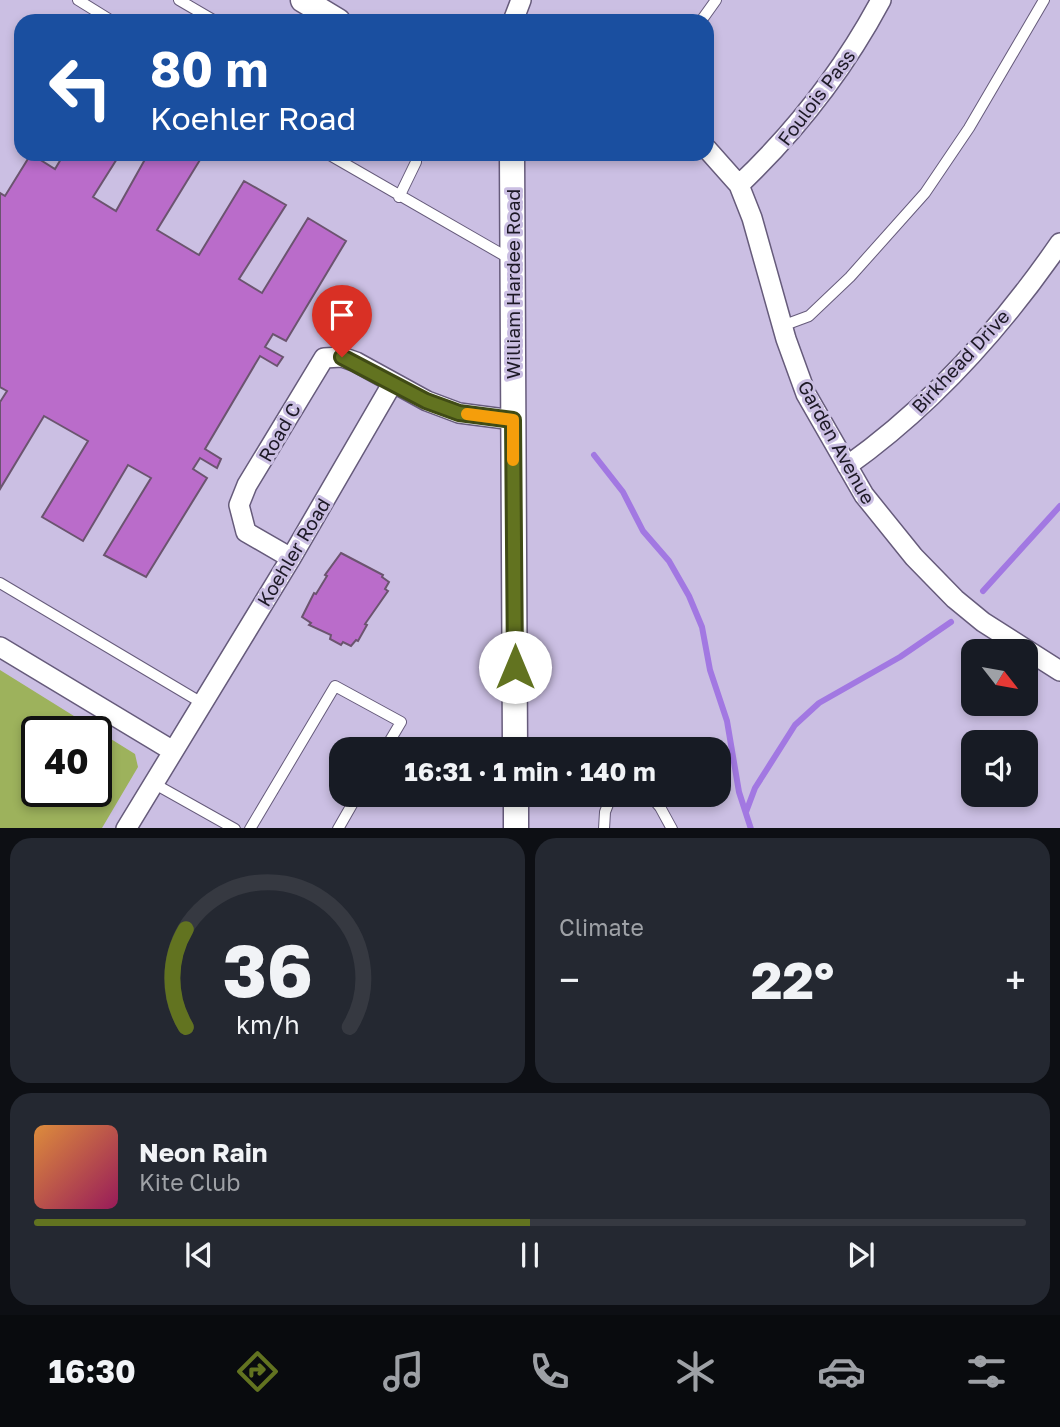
<!DOCTYPE html>
<html lang="en">
<head>
<meta charset="utf-8">
<style>
  :root { --surface:#171b24; --page:#242831; --text:#f1f3f6; --muted:#9ea1a6; --line:#363941; --accent:#627320 }
  body { margin:0; font-family:"Golos Text",sans-serif; background:var(--page); color:var(--text); height:100vh; display:flex; flex-direction:column; font-size:26px; white-space:nowrap }
  * { box-sizing:border-box; margin:0 }
  p { font-size:23px; color:var(--muted) }
  .icon { flex:none; width:38px; height:38px; fill:none; stroke:currentColor; stroke-width:2; stroke-linecap:round; stroke-linejoin:round }
  .map { position:relative; height:828px; overflow:hidden }
  .sheet { display:flex; flex-direction:column; gap:10px; padding:10px; background:#0d0f14; flex:1 }
  .sheet>* { flex:none }
  .hud { position:absolute; left:14px; top:14px; width:700px; height:147px; border-radius:21px; box-shadow:0 4px 10px #0003; background:#1a4fa0; color:#fff; overflow:hidden }
  .needle { width:46px; rotate:121deg }
  .buttons { position:absolute; left:961px; top:639px; display:grid; gap:14px }
  .buttons a { display:grid; place-items:center; width:77px; height:77px; border-radius:14px; background:var(--surface); box-shadow:0 4px 10px #0003; font-size:35px }
  .speed { position:absolute; left:21px; top:716px; display:flex; gap:14px; font-size:35px; font-weight:700; text-align:center }
  .speed>* { display:grid; place-content:center; width:91px; height:91px; border-radius:50%; background:var(--surface); box-shadow:0 4px 10px #0003; line-height:1 }
  .speed .limit { border:4px solid #111; border-radius:10px; background:#fff; color:#111 }
  .pin { position:absolute; display:grid; place-items:center; width:60px; height:60px; color:#fff; margin:-72px -30px; border-radius:50% 50% 50% 0; rotate:-45deg; box-shadow:0 0 7px #0007 }
  .pin .icon { rotate:45deg }
  .me { position:absolute; width:77px; margin:-38px; rotate:0deg; stroke-linejoin:round; filter:drop-shadow(0 0 5px #0008) }
  .turn { display:flex; align-items:center; gap:24px; height:147px; padding:0 21px; font-size:32px }
  .turn .icon { width:91px; height:91px; stroke-width:2.5 }
  .turn b { display:block; font-size:49px; line-height:60px }
  .big { font-size:52px; font-weight:700; line-height:1.1 }
  .sheet .card { flex:1; display:flex; flex-direction:column; justify-content:center; gap:10px; min-width:0; padding:0 24px; border-radius:21px; background:var(--page) }
  .sheet .dial { align-items:center; gap:0 }
  .dial svg { height:182px; overflow:visible; fill:none; stroke:var(--line); stroke-width:7; stroke-linecap:round; text-anchor:middle }
  .dial text { fill:var(--text); stroke:none }
  .song { display:flex; align-items:center; gap:21px }
  .cover { width:84px; height:84px; border-radius:10px; background:linear-gradient(135deg,hsl(30 70% 55%),hsl(330 70% 35%)) }
  .played { height:7px; border-radius:4px; background:linear-gradient(90deg,var(--accent) 50%,var(--line) 50%) }
  .keys { display:flex; justify-content:space-around; direction:ltr }
  .heat { display:flex; justify-content:space-between; align-items:center; font-size:38px; direction:ltr }
  .sheet .tiles { flex:1; display:grid; gap:10px; grid-template-columns:1fr 1fr }
  .card:last-child { grid-column:span 2 }
  .trip { position:absolute; left:329px; top:737px; width:402px; height:70px; border-radius:21px; background:var(--surface); box-shadow:0 4px 10px #0003; font-weight:700; line-height:70px; text-align:center }
  .dock { display:flex; height:112px; justify-content:space-around; align-items:center; background:#090b0e; color:var(--muted) }
  .dock .icon { width:49px; height:49px }
  .dock .current { color:var(--accent) }
  .dock b { font-size:32px; color:var(--text) }
  .map>svg:first-child { display:block }
  .green { fill:#9db25c; fill-rule:evenodd }
  .lines { fill:none; stroke-linecap:round; stroke-linejoin:round }
  .stream { stroke:#a278e2; stroke-width:6 }
  .building { fill:#ba6cca; stroke:#6b546f; stroke-width:2 }
  .service-casing { stroke:#665b7b; stroke-width:12 }
  .minor-casing { stroke:#665b7b; stroke-width:22 }
  .tertiary-casing { stroke:#665b7b; stroke-width:27 }
  .service { stroke:#fff; stroke-width:10 }
  .minor { stroke:#fff; stroke-width:19 }
  .tertiary { stroke:#fff; stroke-width:24 }
  .route-casing { stroke:#404b15; stroke-width:18 }
  .route { stroke:#627320; stroke-width:12 }
  .slow { stroke:#f59e0b; stroke-width:12 }
  .labels { text-anchor:middle; dominant-baseline:central; stroke-width:6; stroke-linejoin:round; paint-order:stroke }
  .street-label { font-size:19px; fill:#1d1926; stroke:#cbbfe3 }
</style>
</head>
<body>
<div class="map">
<svg width="1060" height="829" viewBox="0 0 1060 829">
  <rect width="100%" height="100%" fill="#cbbfe3"/>
  <path class="green" d="M0,670l135,84 3,13 -36,61h-102zM37,732h59v59h-59z"/>
  <g class="lines">
    <path class="stream" d="M594,455l29,37 20,39 26,30 20,35 13,31 8,43 17,51 12,71 12,37
      M983,591l77,-85
      M746,812l9,-24 40,-63 24,-22 81,-46 51,-35"/>
  </g>
  <path class="building" d="M31,154l24,15 9,-15h56l-27,43 23,14 32,-57 55,1 -46,75 42,25 45,-74 42,24 -47,74 23,14 46,-75 38,23 -60,100 -13,-7 -8,13 18,10 -6,9 -17,-10 -55,93 16,10 -4,9 -17,-10 -7,11 14,9 -61,99 -42,-22 47,-77 -23,-13 -45,76 -41,-24 46,-76 -44,-25 -44,73v-87l7,-11 -7,-4v-194l5,3z
    M341,553l42,22 -1,2 7,5 -4,7 3,2 -23,33 2,1 -9,16 -2,-1 -5,6 -8,-4 -2,3 -11,-6 1,-4 -22,-10 2,-2 -9,-6 12,-24 2,1 11,-18 -2,-1z"/>
  <g class="lines">
    <defs>
      <path id="service" d="M78,0l34,21
        M179,0l36,21
        M701,21l15,-21
        M328,154l184,106
        M399,197l17,-35v-8
        M782,326l27,-10 41,-39 75,-84 44,-65 75,-128
        M0,583l202,120
        M153,783l82,46
        M649,794l11,13 12,22
        M250,829l85,-143 66,36 -16,27
        M338,829l20,-35
        M604,829l1,-17 7,-18"/>
      <path id="minor" d="M513,21l8,-21
        M707,149l32,36 13,33 34,121 20,55 58,101 50,62 41,42 28,23 77,49
        M739,185c58,-55 104,-114 142,-185
        M847,466c83,-59 155,-139 213,-223
        M291,558l-45,-26 -7,-27 8,-20 77,-127 18,-1 14,5 71,39 32,12 54,7
        M0,647l173,104
        M126,829l165,-271 101,-174"/>
      <path id="tertiary" d="M303,0l35,21
        M512,154l3,595
        M516,794v35"/>
    </defs>
    <use href="#service" class="service-casing"/>
    <use href="#minor" class="minor-casing"/>
    <use href="#tertiary" class="tertiary-casing"/>
    <use href="#service" class="service"/>
    <use href="#minor" class="minor"/>
    <use href="#tertiary" class="tertiary"/>
  </g>
  <g class="lines">
    <defs>
      <path id="route" d="M342,357l84,44 33,12 54,7 2,247"/>
    </defs>
    <use href="#route" class="route-casing"/>
    <use href="#route" class="route"/>
    <path class="slow" d="M467,414l46,6v40"/>
  </g>
  <g class="labels">
    <g class="street-label">
      <text transform="translate(816 97) rotate(-53)">Foulois Pass</text>
      <text transform="translate(512 284) rotate(-90)">William Hardee Road</text>
      <text transform="translate(960 361) rotate(-47)">Birkhead Drive</text>
      <text transform="translate(279 432) rotate(-60)">Road C</text>
      <text transform="translate(837 442) rotate(61)">Garden Avenue</text>
      <text transform="translate(293 552) rotate(-59)">Koehler Road</text>
    </g>
  </g>
</svg>
<div class="buttons">
<a><svg class="needle" viewBox="-14 -14 28 28"><path d="M0-13l5 13h-10z" fill="#e53935"/><path d="M0 13l5-13h-10z" fill="#9ea1a6"/></svg></a>
<a><svg class="icon" aria-label="sound" viewBox="0 0 24 24"><path d="M4 9h4l5-4v14l-5-4H4zM17 9q2 3 0 6"/></svg></a>
</div>
<div class="speed"><div class="limit">40</div></div>
<div class="pin" style="left:342px;top:357px;background:#d93025"><svg class="icon" aria-label="arrive" viewBox="0 0 24 24"><path d="M6 21V4h12l-3 4 3 4H6"/></svg></div>
<svg class="me" style="left:515px;top:667px" viewBox="-20 -20 40 40"><circle r="19" fill="#fff"/><path d="M0-13L10 11 0 6-10 11z" fill="#627320"/></svg>
<div class="trip">16:31 · 1 min · 140 m</div>
<div class="hud">
<div class="turn"><svg class="icon" aria-label="left" viewBox="0 0 24 24"><path d="M17 20v-9H6M10 6l-5 5 5 5"/></svg><div><b>80 m</b>Koehler Road</div></div>
</div>
</div>
<section class="sheet">
<div class="tiles">
<div class="card dial"><svg viewBox="0 0 100 80">
<path d="M14 69A42 42 0 1 1 86 69"/>
<path d="M14 69A42 42 0 0 1 14 26" stroke="#627320"/>
<text x="50" y="56" font-size="32" font-weight="700">36</text>
<text x="50" y="72" font-size="11">km/h</text>
</svg></div>
<div class="card"><p>Climate</p>
<div class="heat"><a>−</a><b class="big">22°</b><a>+</a></div>
</div>
<div class="card">
<div class="song"><i class="cover"></i><div><b>Neon Rain</b><p>Kite Club</p></div></div>
<div class="played"></div>
<div class="keys"><svg class="icon" aria-label="previous" viewBox="0 0 24 24"><path d="M18 5L8 12l10 7zM5 5v14"/></svg><svg class="icon" aria-label="pause" viewBox="0 0 24 24"><path d="M8 5v14M16 5v14"/></svg><svg class="icon" aria-label="next" viewBox="0 0 24 24"><path d="M6 5l10 7-10 7zM19 5v14"/></svg></div>
</div>
</div>
</section>
<nav class="dock">
<b>16:30</b>
<svg class="icon current" aria-label="directions" viewBox="0 0 24 24"><path d="M12 3l9 9-9 9-9-9zM9 14v-3h6M13 9l2 2-2 2"/></svg>
<svg class="icon" aria-label="music" viewBox="0 0 24 24"><path d="M9 18V5l10-2v13"/><circle cx="6" cy="18" r="3"/><circle cx="16" cy="16" r="3"/></svg>
<svg class="icon" aria-label="phone" viewBox="0 0 24 24"><path d="M5 4h4l2 5-3 2q2 4 5 5l2-3 5 2v4C11 20 4 13 5 4z"/></svg>
<svg class="icon" aria-label="climate" viewBox="0 0 24 24"><path d="M12 3v18M4 7l16 10M4 17L20 7"/></svg>
<svg class="icon" aria-label="car" viewBox="0 0 24 24"><path d="M5 17H2v-5l4-1 3-4h7l3 4 3 1v5h-3M9 17h6M6 11h13"/><circle cx="7" cy="17" r="2"/><circle cx="17" cy="17" r="2"/></svg>
<svg class="icon" aria-label="filters" viewBox="0 0 24 24"><path d="M4 7h16M4 17h16"/><circle cx="9" cy="7" r="2"/><circle cx="15" cy="17" r="2"/></svg>
</nav>
</body>
</html>
